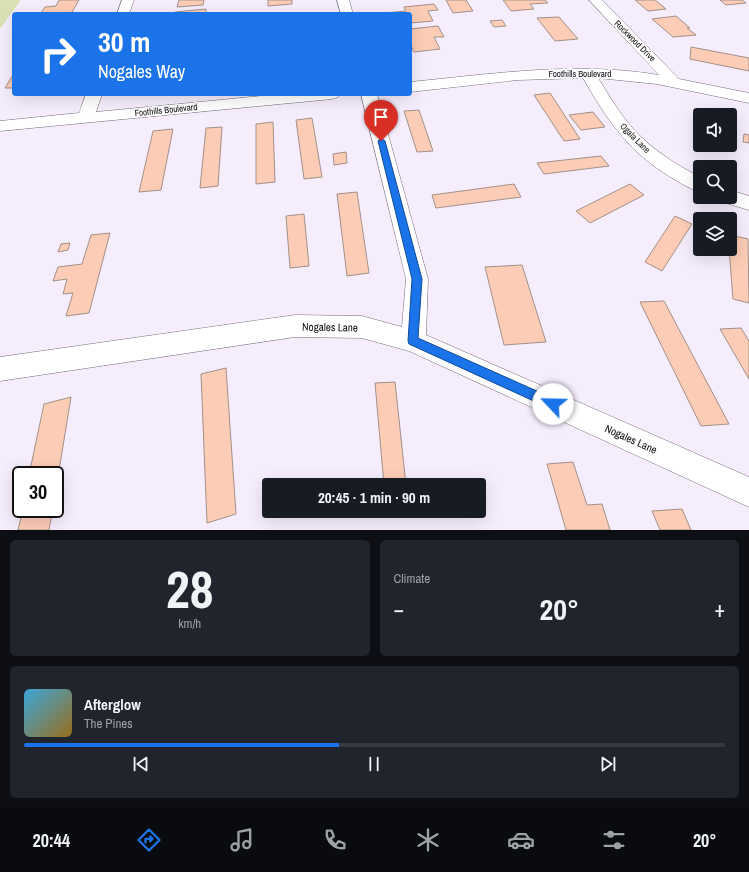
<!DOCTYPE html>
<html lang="en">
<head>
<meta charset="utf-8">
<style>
  :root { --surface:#171b24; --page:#20242c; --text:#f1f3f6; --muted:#9ea1a6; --line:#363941; --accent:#1a73e8 }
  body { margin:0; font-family:"Archivo Narrow",sans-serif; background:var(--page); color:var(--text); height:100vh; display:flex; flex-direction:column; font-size:15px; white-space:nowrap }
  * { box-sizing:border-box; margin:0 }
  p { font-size:13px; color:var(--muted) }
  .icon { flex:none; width:22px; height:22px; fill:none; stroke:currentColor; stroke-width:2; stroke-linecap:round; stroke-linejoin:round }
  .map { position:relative; height:530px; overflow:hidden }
  .sheet { display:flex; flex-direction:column; gap:10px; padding:10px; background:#0d0f14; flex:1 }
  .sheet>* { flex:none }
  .top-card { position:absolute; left:12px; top:12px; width:400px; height:84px; border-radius:4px; box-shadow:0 4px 16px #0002; background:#1a73e8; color:#fff; overflow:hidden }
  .buttons { position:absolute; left:693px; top:108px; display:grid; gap:8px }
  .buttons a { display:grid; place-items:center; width:44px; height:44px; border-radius:4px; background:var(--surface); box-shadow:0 4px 16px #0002; font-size:20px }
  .speed { position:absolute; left:12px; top:466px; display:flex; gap:8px; font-size:20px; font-weight:700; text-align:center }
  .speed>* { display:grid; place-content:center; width:52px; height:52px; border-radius:50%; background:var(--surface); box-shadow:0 4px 16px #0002; line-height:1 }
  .speed .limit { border:2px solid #111; border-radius:6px; background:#fff; color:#111 }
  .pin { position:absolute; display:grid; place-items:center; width:34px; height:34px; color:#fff; margin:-41px -17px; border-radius:50% 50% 50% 0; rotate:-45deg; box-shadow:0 0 4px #0007 }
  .pin .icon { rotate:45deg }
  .me { position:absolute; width:44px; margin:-22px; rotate:294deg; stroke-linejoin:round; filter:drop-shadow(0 0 3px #0008) }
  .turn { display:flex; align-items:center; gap:14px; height:84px; padding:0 20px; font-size:18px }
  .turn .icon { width:52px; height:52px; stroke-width:2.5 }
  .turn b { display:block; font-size:28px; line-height:34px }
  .big { font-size:30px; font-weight:700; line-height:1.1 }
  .sheet .tile { flex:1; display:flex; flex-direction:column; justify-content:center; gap:6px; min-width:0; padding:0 14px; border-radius:6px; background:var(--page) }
  .sheet .dial { align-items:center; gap:0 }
  .dial b { font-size:52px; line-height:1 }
  .song { display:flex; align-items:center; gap:12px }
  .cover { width:48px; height:48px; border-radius:6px; background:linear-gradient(135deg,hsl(200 70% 55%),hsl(40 70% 35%)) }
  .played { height:4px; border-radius:2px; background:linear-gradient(90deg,var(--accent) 45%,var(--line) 45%) }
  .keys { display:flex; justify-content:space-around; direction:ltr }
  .heat { display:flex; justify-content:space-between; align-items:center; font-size:22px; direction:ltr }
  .sheet .tiles { flex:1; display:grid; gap:10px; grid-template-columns:1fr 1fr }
  .tile:last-child { grid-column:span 2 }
  .trip { position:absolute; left:262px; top:478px; width:224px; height:40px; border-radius:4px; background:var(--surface); box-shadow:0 4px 16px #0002; font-weight:700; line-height:40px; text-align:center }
  .tabs { display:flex; height:64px; justify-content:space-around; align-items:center; background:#090b0e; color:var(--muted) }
  .tabs .icon { width:28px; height:28px }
  .tabs .current { color:var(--accent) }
  .tabs b { font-size:18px; color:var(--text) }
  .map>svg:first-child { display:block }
  .green { fill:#dae2b5 }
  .building { fill:#fcccb6; stroke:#a29189 }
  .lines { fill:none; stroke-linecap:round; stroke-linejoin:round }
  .minor-casing { stroke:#736b79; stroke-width:1 }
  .minor { fill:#fff; fill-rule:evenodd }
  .route { fill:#1a73e8; stroke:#114b97 }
  .labels { text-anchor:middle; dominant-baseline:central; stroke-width:3.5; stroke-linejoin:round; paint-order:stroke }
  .far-street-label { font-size:9px; fill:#120f14; stroke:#fdfdfd }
  .street-label { font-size:11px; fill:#120f14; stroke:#fdfdfd }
</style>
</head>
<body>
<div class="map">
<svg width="749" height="530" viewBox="0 0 749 530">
  <rect width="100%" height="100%" fill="#f5ecfc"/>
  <path class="green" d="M0,0h21l-21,29z"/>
  <path class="building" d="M59,0h20l-8,14 -30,-1 4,-6 11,-1z
    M179,0h25l-1,5 -26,2z
    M268,0h24v4l-24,2z
    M446,0h20l7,11 -20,2z
    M503,0h42l3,3 -18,1 4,5 -23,2z
    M635,0h20l11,9 -18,2z
    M720,0h22l4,3 -20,2z
    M434,4l4,6 -10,1 5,10 -23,2v-9l-25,-1 21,-2 -2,-4z
    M206,9v5h-31v-2z
    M676,16l14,12h-3l9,7 -23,2 -21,-18z
    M559,17l19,22 -23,2 -18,-23z
    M502,20l4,6 -12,1 -4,-6z
    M438,26l6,11h-10l6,12 -26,3 -4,-9v-14z
    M691,47l58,11v13l-59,-12z
    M14,73v15h-9z
    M550,93l30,46 -16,2 -30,-46z
    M419,110l14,41 -16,1 -13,-41z
    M593,112l12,15 -24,3 -12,-15z
    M312,118l10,59 -18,2 -8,-59z
    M273,122l2,60 -19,2v-60z
    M222,127l-4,59 -18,2 6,-60z
    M173,129l-12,61 -22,2 14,-61z
    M744,134l5,1v8l-6,-1z
    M346,152l1,11 -13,2 -1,-11z
    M601,156l8,10 -65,8 -7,-11z
    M514,184l7,13 -85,11 -4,-13z
    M630,184l14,11 -54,28 -14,-12z
    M357,192l12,81 -22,3 -10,-82z
    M304,214l5,52 -19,2 -4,-52z
    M675,216l17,8 -30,47 -17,-9z
    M110,233l-21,80 -23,3 7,-23 -10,1 4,-15 -14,2 5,-14 24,-3 9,-29z
    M730,235l18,4 1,64 -16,-4 -4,-50h1z
    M70,243l-2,7 -10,2 3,-8z
    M522,265l24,77 -42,3 -19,-78z
    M664,301l65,123 -28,2 -61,-124z
    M741,328l8,13v38l-29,-50z
    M226,368l10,146 -29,9 -6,-149z
    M395,382l11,103h-22l-9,-102z
    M71,397l-16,98v-20h-26l15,-71z
    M573,462l14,43 15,-1 8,26h-44l-19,-66z
    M23,509h30l-4,21h-31z
    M682,509l9,21h-31l-8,-19z"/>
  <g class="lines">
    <defs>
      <path id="minor" d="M122,0h12l-5,14h-12z
        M337,0h12l4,14h-12z
        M589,0h13l77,79 70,14v10l-92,-19 -59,-6c9,14 17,28 27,41 19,25 47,44 75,58v15c-13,-4 -24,-12 -36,-19 -39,-26 -58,-55 -81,-95l-65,2 -108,12v-10c83,-8 166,-21 249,-7z
        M86,94h16l-6,18 186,-18h58l-2,3 -6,2 -332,32v-10l79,-8z
        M361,94h16l51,185 -2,56 323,142v30l-340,-156 -47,-13 -67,-1 -295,44v-24l295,-42 67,1 40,11 4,-48z
        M730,190l19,6v14l-27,-8 -3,-5h11z"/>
    </defs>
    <use href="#minor" class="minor-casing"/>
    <use href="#minor" class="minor"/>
  </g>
  <path class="route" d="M381,138l4,3 37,138 -4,59 139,62 1,4 -1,4 -4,1 -4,-1 -140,-64 -1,-3 4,-62 -34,-138z"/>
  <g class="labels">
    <g class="far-street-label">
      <text transform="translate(635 41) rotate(45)">Rockwood Drive</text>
      <text x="580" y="74">Foothills Boulevard</text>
      <text transform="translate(166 110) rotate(-6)">Foothills Boulevard</text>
      <text transform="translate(635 138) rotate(45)">Ogala Lane</text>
    </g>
    <g class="street-label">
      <text transform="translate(330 327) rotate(1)">Nogales Lane</text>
      <text transform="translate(631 439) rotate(24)">Nogales Lane</text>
    </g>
  </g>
</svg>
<div class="buttons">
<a><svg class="icon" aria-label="sound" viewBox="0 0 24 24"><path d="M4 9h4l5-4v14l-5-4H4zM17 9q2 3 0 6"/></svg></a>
<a><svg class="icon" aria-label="search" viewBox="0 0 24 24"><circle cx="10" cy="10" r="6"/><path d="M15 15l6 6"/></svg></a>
<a><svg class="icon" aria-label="layers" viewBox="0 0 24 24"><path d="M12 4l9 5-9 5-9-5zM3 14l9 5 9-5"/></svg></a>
</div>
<div class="speed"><div class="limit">30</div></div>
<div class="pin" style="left:381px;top:141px;background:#d93025"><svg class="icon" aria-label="arrive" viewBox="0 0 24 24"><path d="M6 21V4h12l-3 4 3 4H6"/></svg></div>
<svg class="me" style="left:553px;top:404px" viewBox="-20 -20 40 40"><circle r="19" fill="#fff"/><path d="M0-13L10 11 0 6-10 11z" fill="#1a73e8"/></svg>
<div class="trip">20:45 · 1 min · 90 m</div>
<div class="top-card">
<div class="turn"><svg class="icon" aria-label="right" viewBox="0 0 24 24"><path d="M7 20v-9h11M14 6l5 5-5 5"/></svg><div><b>30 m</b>Nogales Way</div></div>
</div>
</div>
<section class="sheet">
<div class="tiles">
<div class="tile dial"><b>28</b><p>km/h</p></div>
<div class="tile"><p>Climate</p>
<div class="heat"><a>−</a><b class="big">20°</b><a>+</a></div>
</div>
<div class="tile">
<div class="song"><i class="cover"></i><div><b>Afterglow</b><p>The Pines</p></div></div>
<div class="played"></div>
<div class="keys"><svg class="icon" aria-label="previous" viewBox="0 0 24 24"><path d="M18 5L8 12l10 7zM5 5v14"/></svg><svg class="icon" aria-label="pause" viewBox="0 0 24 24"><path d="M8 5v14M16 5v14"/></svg><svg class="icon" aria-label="next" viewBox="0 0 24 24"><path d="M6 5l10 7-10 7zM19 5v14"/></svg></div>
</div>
</div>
</section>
<nav class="tabs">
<b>20:44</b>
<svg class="icon current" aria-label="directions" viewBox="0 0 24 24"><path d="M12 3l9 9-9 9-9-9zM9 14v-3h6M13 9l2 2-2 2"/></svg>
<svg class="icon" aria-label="music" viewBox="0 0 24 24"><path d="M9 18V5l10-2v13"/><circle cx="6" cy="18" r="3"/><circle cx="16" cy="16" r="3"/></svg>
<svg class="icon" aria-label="phone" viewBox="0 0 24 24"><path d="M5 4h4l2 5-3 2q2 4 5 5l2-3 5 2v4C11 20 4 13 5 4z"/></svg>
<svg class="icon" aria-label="climate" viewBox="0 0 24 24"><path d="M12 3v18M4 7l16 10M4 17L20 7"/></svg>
<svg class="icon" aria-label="car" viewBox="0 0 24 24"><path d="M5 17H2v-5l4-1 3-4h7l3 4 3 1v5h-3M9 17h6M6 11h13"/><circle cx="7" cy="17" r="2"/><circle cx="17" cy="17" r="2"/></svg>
<svg class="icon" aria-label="filters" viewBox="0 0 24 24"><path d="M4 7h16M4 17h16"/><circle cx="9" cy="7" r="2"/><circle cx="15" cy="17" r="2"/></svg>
<b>20°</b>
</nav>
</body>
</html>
